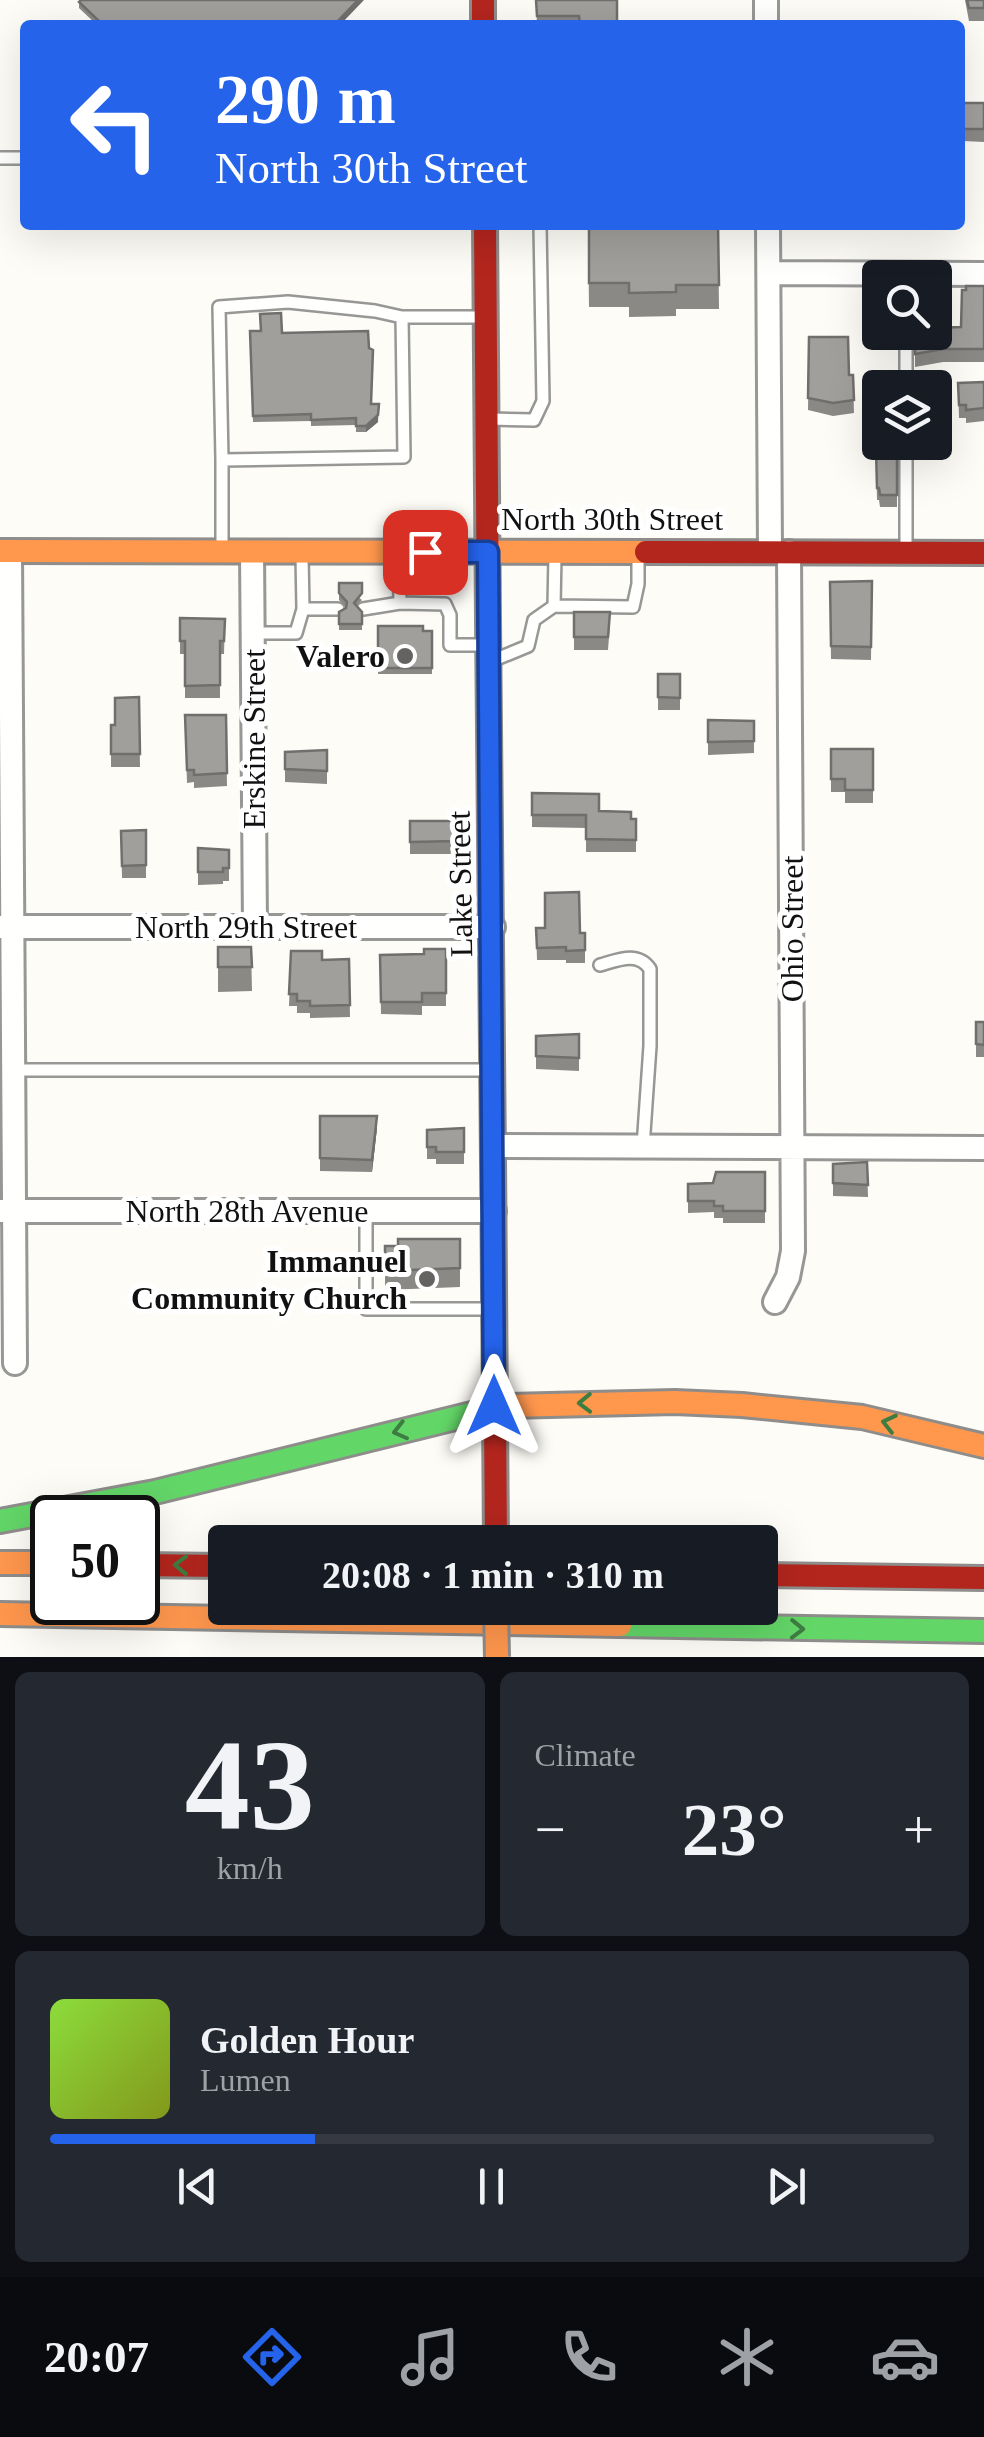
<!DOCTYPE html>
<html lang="en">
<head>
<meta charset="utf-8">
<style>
  :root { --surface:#171b24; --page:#242831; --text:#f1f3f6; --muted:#9ea1a6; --line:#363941; --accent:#2563eb }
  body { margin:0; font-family:Georgia,serif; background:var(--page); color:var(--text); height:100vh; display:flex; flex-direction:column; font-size:38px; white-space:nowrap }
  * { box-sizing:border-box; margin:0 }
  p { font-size:32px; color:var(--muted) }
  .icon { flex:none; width:55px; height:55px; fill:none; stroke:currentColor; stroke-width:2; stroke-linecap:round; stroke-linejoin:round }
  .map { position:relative; height:1657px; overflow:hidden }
  .sheet { display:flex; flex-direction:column; gap:15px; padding:15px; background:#0d0f14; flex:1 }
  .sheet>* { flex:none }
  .banner { position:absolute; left:20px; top:20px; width:945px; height:210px; border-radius:10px; box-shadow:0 10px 40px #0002; background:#2563eb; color:#fff; overflow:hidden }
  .tools { position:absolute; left:862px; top:260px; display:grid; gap:20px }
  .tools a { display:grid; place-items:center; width:90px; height:90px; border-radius:10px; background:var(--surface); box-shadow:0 10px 40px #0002; font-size:50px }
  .speed { position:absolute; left:30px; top:1495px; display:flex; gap:20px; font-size:50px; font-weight:700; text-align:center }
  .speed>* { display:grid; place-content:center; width:130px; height:130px; border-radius:50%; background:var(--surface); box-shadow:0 10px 40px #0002; line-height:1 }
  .speed .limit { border:5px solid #111; border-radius:15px; background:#fff; color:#111 }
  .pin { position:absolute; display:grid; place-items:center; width:85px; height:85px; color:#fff; margin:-42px; border-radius:20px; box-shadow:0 5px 15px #0006 }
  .me { position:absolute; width:110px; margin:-55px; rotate:0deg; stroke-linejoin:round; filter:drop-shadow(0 0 8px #0008) }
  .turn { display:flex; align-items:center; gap:35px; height:210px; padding:0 30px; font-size:45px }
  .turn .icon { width:130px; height:130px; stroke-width:2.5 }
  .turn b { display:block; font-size:70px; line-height:85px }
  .big { font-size:75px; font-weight:700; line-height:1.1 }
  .sheet .card { flex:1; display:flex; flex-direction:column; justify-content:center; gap:15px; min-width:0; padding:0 35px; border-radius:15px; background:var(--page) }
  .sheet .dial { align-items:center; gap:0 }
  .dial b { font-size:130px; line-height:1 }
  .song { display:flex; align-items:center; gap:30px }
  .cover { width:120px; height:120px; border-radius:15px; background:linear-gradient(135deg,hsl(90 70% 55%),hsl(70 70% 35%)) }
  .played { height:10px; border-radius:5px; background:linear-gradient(90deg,var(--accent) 30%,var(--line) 30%) }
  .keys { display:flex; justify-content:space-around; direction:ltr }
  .heat { display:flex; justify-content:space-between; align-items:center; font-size:55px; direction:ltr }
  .sheet .tiles { flex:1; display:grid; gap:15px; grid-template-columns:1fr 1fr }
  .card:last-child { grid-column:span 2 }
  .trip { position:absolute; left:208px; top:1525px; width:570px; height:100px; border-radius:10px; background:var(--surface); box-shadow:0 10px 40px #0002; font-weight:700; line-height:100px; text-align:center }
  .tabs { display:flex; height:160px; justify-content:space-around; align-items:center; background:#090b0e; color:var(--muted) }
  .tabs .icon { width:70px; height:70px }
  .tabs .active { color:var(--accent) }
  .tabs b { font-size:45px; color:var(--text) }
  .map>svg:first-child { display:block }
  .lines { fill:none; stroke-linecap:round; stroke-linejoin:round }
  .lane-casing { stroke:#979795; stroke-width:16 }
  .street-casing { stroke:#979795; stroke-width:28 }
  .fast-casing { stroke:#8e8d8b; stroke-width:28 }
  .slow-casing { stroke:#8e8d8b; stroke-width:28 }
  .jam-casing { stroke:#8e8d8b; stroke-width:28 }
  .lane { stroke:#fffffe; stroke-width:11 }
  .street { stroke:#fffffe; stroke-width:22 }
  .fast { stroke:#63d668; stroke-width:22 }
  .slow { stroke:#ff974d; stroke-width:22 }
  .jam { stroke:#b3261e; stroke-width:22 }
  .slow-bridge-casing { stroke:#8e8d8b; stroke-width:28; stroke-linecap:butt }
  .slow-bridge { stroke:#ff974d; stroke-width:22 }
  .wall { fill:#8a8986 }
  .shaded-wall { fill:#716f6d }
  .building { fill:#a19f9c; stroke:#716f6d; stroke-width:2.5 }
  .oneway { stroke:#3e7d41 }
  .route-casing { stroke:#184099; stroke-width:25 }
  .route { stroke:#2563eb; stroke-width:18 }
  .poi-dot { fill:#646362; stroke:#fff; stroke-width:4 }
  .labels { text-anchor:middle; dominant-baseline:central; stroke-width:10; stroke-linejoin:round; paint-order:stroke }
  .street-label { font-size:32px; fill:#111; stroke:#fff }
  .poi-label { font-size:32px; font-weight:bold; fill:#111; stroke:#fff; text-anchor:end }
</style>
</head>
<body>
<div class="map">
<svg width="984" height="1657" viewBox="0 0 984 1657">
  <rect width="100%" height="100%" fill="#fdfcf7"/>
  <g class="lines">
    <defs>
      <path id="lane" d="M0,158h25
        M402,317l2,140 -182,3 -3,-153 69,-5 87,9 27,6h80
        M906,332v56
        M490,419l44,1 9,-19 -3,-176
        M906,442v107
        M222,546v-86
        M302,556l1,53h35
        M400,603l45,1 5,11v30h33
        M554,606l1,-51
        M363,609l37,-6 -1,-48
        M253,633h43l7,-24
        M494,660l34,-14 6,-26 20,-14 79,1 5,-23v-27
        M600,965c18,-5 38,-14 50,4v77l-7,101
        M12,1070h476
        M366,1211v98h123"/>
      <path id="street" d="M766,0v25
        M768,225l2,327
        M769,273l215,1
        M10,551l5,812
        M252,552l3,374
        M0,927h493
        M494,1146l490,2
        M0,1211h494
        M775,1302l13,-25 5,-26 -4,-699"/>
      <path id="fast" d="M0,1521l155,-29 349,-86
        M620,1625l364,6"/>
      <path id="slow" d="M0,551l646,1
        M488,621l5,539
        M504,1406l171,-4 67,3 120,12 122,29
        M0,1563h52
        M0,1614l620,11"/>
      <path id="jam" d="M483,0v25
        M485,225l3,396
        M646,552l338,1
        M493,1160l3,382
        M138,1565l87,1
        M760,1575l224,3"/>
    </defs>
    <use href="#lane" class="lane-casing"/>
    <use href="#street" class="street-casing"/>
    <use href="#fast" class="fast-casing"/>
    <use href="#slow" class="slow-casing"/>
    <use href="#jam" class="jam-casing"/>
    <use href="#lane" class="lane"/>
    <use href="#street" class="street"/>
    <use href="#fast" class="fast"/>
    <use href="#slow" class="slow"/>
    <use href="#jam" class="jam"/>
    <defs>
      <path id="slow-bridge" d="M496,1608l1,49"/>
    </defs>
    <use href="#slow-bridge" class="slow-bridge-casing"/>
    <use href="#slow-bridge" class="slow-bridge"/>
  </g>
  <path class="wall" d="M536,0l81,25h-80z
    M965,0h19v21h-15z
    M79,2l261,23h-243l-18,-17z
    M963,103h21v39l-21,-1z
    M588,225h130l1,84h-43v7l-47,1v-10h-40z
    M984,286v76h-41l-28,5v-35l46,-5z
    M250,331l32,2 90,71h7l-1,18 -12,10h-10v-7l-45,1v-5l-58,1z
    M809,337l40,38h4l1,38 -21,3 -25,-6z
    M984,382v39l-18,2v-5h-7l-1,-35z
    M897,447v60h-17l-1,-7h-2l-1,-49h10z
    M872,581l-1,79 -40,-1 -1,-77z
    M339,583l23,17 -6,6 6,6v18h-23v-18l7,-5 -7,-7z
    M574,612l36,12 -2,26h-34z
    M180,618l45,1 -1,35h-4v44h-35v-44h-5z
    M378,626l54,5v43h-54z
    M658,674h22v36h-22z
    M139,697l1,70h-29v-42h4z
    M185,715h41l1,71 -33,2v-6l-7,1z
    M708,720l46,1v32l-46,2z
    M831,749h42v54h-28v-11h-14z
    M327,750v34l-42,-2v-30z
    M532,793l67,18 37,8v33h-50v-24l-54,-1z
    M410,821h46v33h-46z
    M146,830v48h-24l-1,-47z
    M198,848l31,2v31h-6v3l-25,1z
    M536,928l49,5v30h-19v-3h-29z
    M218,947h33l1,44 -34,1z
    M446,949v57h-24v9l-41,-1 -1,-59 44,-1z
    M291,951l31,9 27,-1 1,58 -40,1v-5h-13v-7h-8z
    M976,1022h8v35h-8z
    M579,1034v37l-43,-2v-33z
    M320,1116l57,12 -5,44 -52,-1z
    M464,1128v36h-28v-5h-9v-29z
    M867,1162l1,35 -35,-1v-32z
    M765,1172v51h-42v-5h-9v-6l-26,1v-29l25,-1z
    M460,1239v48l-75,3v-44h13z"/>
  <path class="shaded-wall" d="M358,0h6l-24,25h-6z
    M378,415v7l-12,10v-6z
    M377,1116v12l-5,44v-12z"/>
  <path class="building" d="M81,0h277l-24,25h-231l-24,-23z
    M536,0h81v25h-37l-1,-9h-42z
    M967,0h17v8h-15z
    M963,103h21v26h-21z
    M589,225h129l1,60h-43v7l-47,1v-10h-40z
    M966,286h18v63h-41l-28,5v-22h20v-4l26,-1 1,-37h4z
    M281,313l1,20 86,-2 1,17 4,2 -2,54h8l-1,11 -12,11h-10v-8l-45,2v-6l-58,2 -3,-85h11l-1,-17z
    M809,337h39l1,38h4l1,25 -21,3 -25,-5z
    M984,382v26l-18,2v-5h-7l-1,-22z
    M886,447h11v48h-17l-1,-7h-2l-1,-37h10z
    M872,581l-1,66 -40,-1 -1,-64z
    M339,583h23v10l-8,10 8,9v12h-23v-12l7,-4 1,-6 -8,-9z
    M574,612h36l-2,25h-34z
    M180,618l45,1 -1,22h-4v44l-35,1v-45h-5z
    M378,626h45v5h9v37h-54z
    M658,674h22v24l-22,-1z
    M139,697l1,57h-29v-29h4v-27z
    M185,715h41l1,58 -33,2v-5h-7z
    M708,720l46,1v20l-46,1z
    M831,749h42v41h-28v-11h-14z
    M327,750v21l-42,-2v-17z
    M532,793l67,1v17l32,1v7h5v21l-50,-1v-24h-54z
    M410,821h46v20l-46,1z
    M146,830v35l-24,1 -1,-35z
    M198,848l31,2v18h-6v4h-25z
    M579,892l1,41h5v17l-19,1v-4l-29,1 -1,-20h9v-35z
    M218,947h33l1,20h-34z
    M424,949h22v44h-24v9h-41l-1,-47 44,-1z
    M291,951h31v9l27,-1 1,46 -40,1v-5h-13v-7h-8z
    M976,1022h8v23l-8,-1z
    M579,1034v24l-43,-2v-20z
    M320,1116h57l-5,44 -52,-2z
    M464,1128v24h-28v-5h-9v-17z
    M867,1162l1,23 -35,-2v-19z
    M716,1172h49v39h-42v-5h-9v-5h-26v-17l25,-1z
    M398,1239h62v29l-75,3v-25h13z"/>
  <defs><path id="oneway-chevron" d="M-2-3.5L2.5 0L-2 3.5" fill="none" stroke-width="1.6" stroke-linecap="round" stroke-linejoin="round" transform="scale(2.5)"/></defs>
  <g class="oneway">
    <use href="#oneway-chevron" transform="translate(585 1403) rotate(179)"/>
    <use href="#oneway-chevron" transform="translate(889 1423) rotate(-167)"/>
    <use href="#oneway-chevron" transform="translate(400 1431) rotate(166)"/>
    <use href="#oneway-chevron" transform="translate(181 1565) rotate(-179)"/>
    <use href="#oneway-chevron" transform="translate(797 1629) rotate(1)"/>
  </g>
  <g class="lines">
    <defs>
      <path id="route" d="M425,552h63l6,854"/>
    </defs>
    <use href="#route" class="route-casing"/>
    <use href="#route" class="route"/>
  </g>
  <g class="poi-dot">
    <circle cx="405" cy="656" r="10"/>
    <circle cx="427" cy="1279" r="10"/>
  </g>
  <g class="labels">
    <g class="street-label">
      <text x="612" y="519">North 30th Street</text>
      <text transform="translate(254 739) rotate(-90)">Erskine Street</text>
      <text transform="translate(460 884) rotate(-91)">Lake Street</text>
      <text x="246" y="927">North 29th Street</text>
      <text transform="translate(792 929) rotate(-90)">Ohio Street</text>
      <text x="247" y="1211">North 28th Avenue</text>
    </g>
    <g class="poi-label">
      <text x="385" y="656">Valero</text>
      <text x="407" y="1261">Immanuel<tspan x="407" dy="37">Community Church</tspan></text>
    </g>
  </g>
</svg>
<div class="tools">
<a><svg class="icon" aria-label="search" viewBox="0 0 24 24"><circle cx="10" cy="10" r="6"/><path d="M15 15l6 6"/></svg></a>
<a><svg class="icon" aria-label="layers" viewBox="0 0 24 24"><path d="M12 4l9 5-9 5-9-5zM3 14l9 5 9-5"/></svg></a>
</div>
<div class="speed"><div class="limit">50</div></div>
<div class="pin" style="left:425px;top:552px;background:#d93025"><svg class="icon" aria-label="arrive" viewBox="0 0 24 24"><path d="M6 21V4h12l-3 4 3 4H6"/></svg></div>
<svg class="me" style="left:494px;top:1406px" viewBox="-20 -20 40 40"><path d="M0-17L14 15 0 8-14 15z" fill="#2563eb" stroke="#fff" stroke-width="4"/></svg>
<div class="trip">20:08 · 1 min · 310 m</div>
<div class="banner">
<div class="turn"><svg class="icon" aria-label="left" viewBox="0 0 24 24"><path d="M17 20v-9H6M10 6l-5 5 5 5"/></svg><div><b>290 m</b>North 30th Street</div></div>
</div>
</div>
<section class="sheet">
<div class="tiles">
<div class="card dial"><b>43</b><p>km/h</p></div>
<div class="card"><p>Climate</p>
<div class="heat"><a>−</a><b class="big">23°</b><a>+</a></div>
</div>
<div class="card">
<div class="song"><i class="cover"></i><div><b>Golden Hour</b><p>Lumen</p></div></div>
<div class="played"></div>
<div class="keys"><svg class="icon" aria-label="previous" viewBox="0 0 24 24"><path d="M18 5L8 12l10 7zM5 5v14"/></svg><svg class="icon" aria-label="pause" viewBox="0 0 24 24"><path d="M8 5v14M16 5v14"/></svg><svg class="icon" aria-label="next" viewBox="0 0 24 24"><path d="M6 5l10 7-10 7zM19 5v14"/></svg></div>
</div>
</div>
</section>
<nav class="tabs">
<b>20:07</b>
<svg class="icon active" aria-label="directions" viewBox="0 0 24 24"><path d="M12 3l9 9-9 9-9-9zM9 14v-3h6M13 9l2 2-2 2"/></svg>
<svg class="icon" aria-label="music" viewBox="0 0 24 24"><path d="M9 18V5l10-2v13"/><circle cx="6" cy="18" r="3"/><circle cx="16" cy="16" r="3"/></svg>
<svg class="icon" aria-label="phone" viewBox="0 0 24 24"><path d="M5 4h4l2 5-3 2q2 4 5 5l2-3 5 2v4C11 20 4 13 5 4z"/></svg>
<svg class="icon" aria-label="climate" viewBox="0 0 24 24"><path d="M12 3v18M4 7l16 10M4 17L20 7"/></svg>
<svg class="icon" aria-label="car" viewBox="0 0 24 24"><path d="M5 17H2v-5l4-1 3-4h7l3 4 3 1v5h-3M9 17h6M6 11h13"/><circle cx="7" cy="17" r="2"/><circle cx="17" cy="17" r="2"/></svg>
</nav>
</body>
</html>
